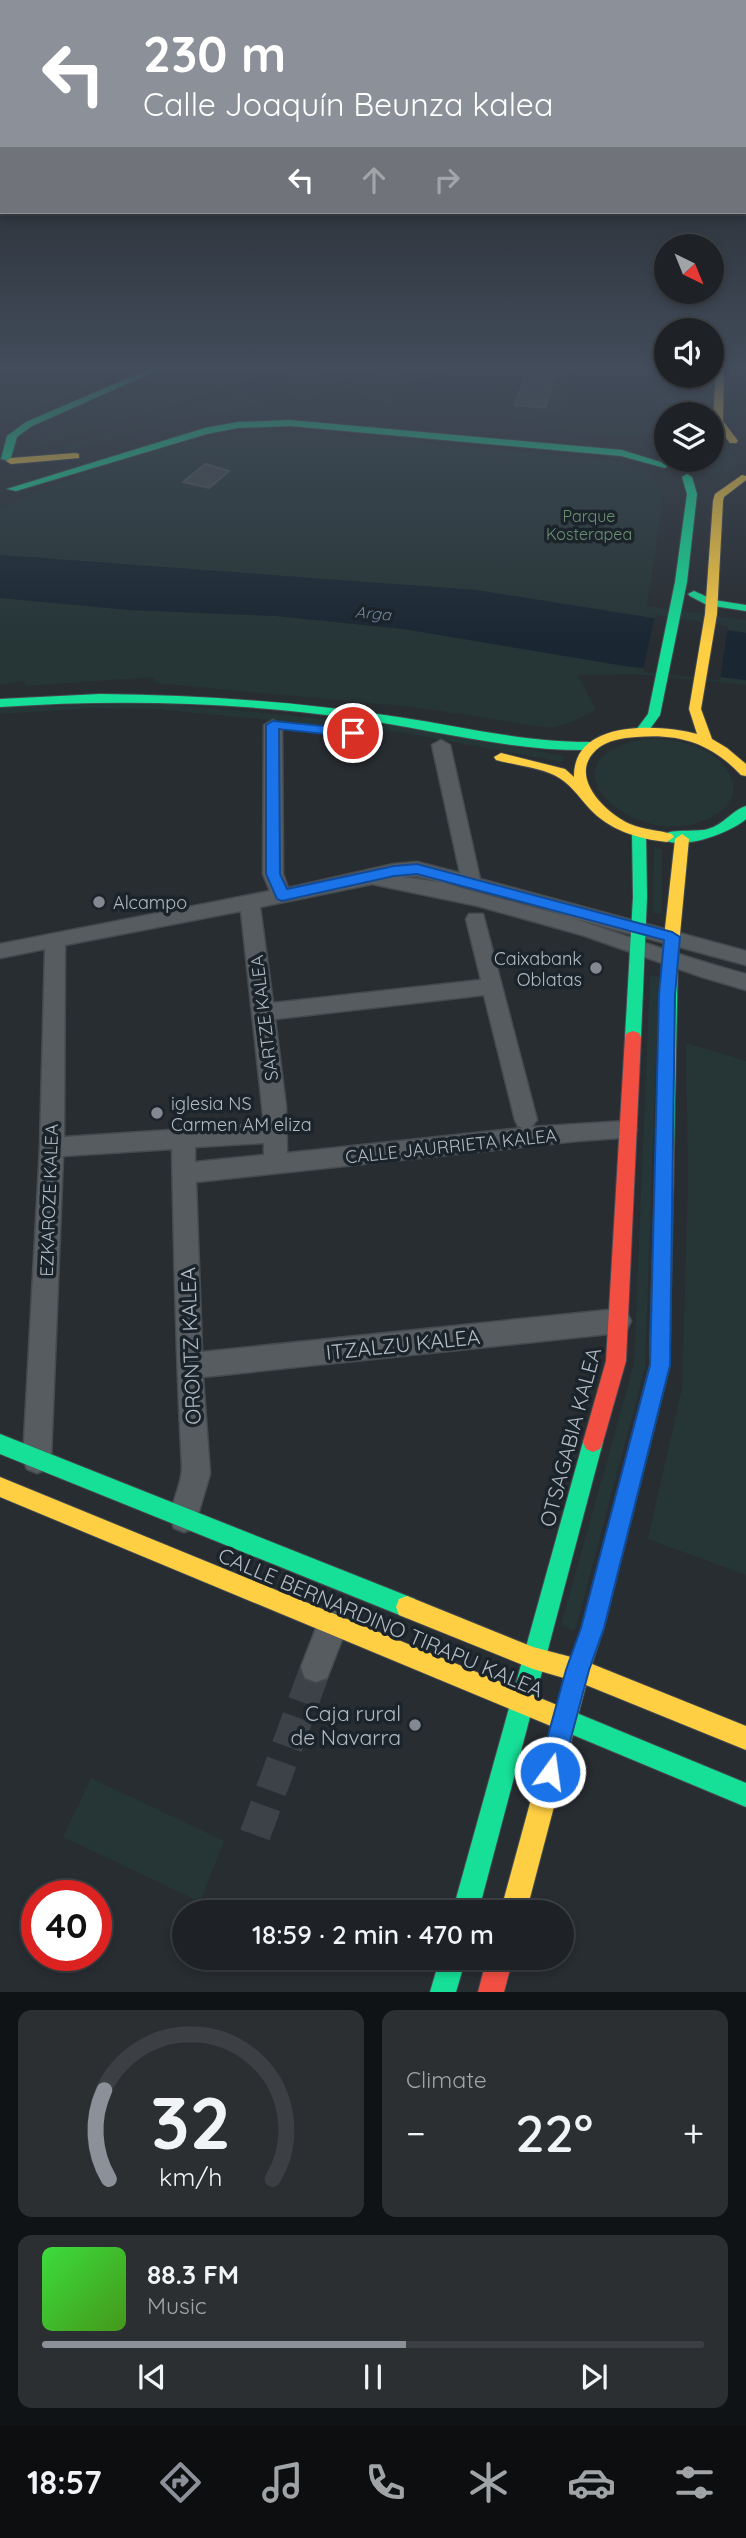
<!DOCTYPE html>
<html lang="en">
<head>
<meta charset="utf-8">
<style>
  :root { --surface:#1e2226; --page:#2b2f32; --text:#f1f3f6; --muted:#a1a4a7; --line:#3c3f43; --accent:#8c9099 }
  body { margin:0; font-family:Quicksand,sans-serif; background:var(--page); color:var(--text); height:100vh; display:flex; flex-direction:column; font-size:26px; white-space:nowrap }
  * { box-sizing:border-box; margin:0 }
  p { font-size:23px; color:var(--muted) }
  .icon { flex:none; width:38px; height:38px; fill:none; stroke:currentColor; stroke-width:2; stroke-linecap:round; stroke-linejoin:round }
  .map { position:relative; height:1992px; overflow:hidden }
  .details { display:flex; flex-direction:column; gap:18px; padding:18px; background:#101315; flex:1 }
  .details>* { flex:none }
  .hud { position:absolute; left:0px; top:0px; width:747px; height:214px; box-shadow:0 4px 10px #0003,0 0 0 2px var(--line); background:#8c9099; color:#fff; overflow:hidden }
  .needle { width:46px; rotate:137deg }
  .tools { position:absolute; left:654px; top:234px; display:grid; gap:14px }
  .tools a { display:grid; place-items:center; width:70px; height:70px; border-radius:50%; background:var(--surface); box-shadow:0 4px 10px #0003,0 0 0 2px var(--line); font-size:35px }
  .speed { position:absolute; left:21px; top:1880px; display:flex; gap:14px; font-size:35px; font-weight:700; text-align:center }
  .speed>* { display:grid; place-content:center; width:91px; height:91px; border-radius:50%; background:var(--surface); box-shadow:0 4px 10px #0003,0 0 0 2px var(--line); line-height:1 }
  .speed .limit { border:10px solid #d22; background:#fff; color:#111 }
  .pin { position:absolute; display:grid; place-items:center; width:60px; height:60px; color:#fff; margin:-30px; border:4px solid #fff; border-radius:50%; box-shadow:0 2px 7px #0007 }
  .me { position:absolute; width:77px; margin:-38px; rotate:14deg; stroke-linejoin:round; filter:drop-shadow(0 0 5px #0008) }
  .turn { display:flex; align-items:center; gap:24px; height:147px; padding:0 28px; font-size:32px }
  .turn .icon { width:91px; height:91px; stroke-width:2.5 }
  .turn b { display:block; font-size:49px; line-height:60px }
  .lanes { display:flex; align-items:center; height:66px; padding:0 28px; background:#0003; justify-content:center; gap:35px; direction:ltr }
  .lanes .off { opacity:.35 }
  .big { font-size:52px; font-weight:600; line-height:1.1 }
  .details .tile { flex:1; display:flex; flex-direction:column; justify-content:center; gap:10px; min-width:0; padding:0 24px; border-radius:14px; background:var(--page) }
  .details .dial { align-items:center; gap:0 }
  .dial svg { height:182px; overflow:visible; fill:none; stroke:var(--line); stroke-width:7; stroke-linecap:round; text-anchor:middle }
  .dial text { fill:var(--text); stroke:none }
  .song { display:flex; align-items:center; gap:21px }
  .cover { width:84px; height:84px; border-radius:10px; background:linear-gradient(135deg,hsl(120 70% 55%),hsl(100 70% 35%)) }
  .played { height:7px; border-radius:4px; background:linear-gradient(90deg,var(--accent) 55%,var(--line) 55%) }
  .keys { display:flex; justify-content:space-around; direction:ltr }
  .heat { display:flex; justify-content:space-between; align-items:center; font-size:38px; direction:ltr }
  .details .tiles { flex:1; display:grid; gap:18px; grid-template-columns:1fr 1fr }
  .tile:last-child { grid-column:span 2 }
  .trip { position:absolute; left:172px; top:1900px; width:402px; height:70px; border-radius:35px; background:var(--surface); box-shadow:0 4px 10px #0003,0 0 0 2px var(--line); font-weight:600; line-height:70px; text-align:center }
  .tabs { display:flex; height:112px; justify-content:space-around; align-items:center; background:#0c0e0f; color:var(--muted) }
  .tabs .icon { width:49px; height:49px }
  .tabs .active { color:var(--accent) }
  .tabs b { font-size:32px; color:var(--text) }
  .map>svg:first-child { display:block }
  .green { fill:#263536 }
  .water { fill:#1a2632 }
  .pier { fill:#282d32 }
  .building { fill:#43484d; stroke:#4f5459; stroke-width:2 }
  .lines { fill:none; stroke-linecap:round; stroke-linejoin:round }
  .street-tunnel { stroke:#3d4248; stroke-width:31; stroke-dasharray:31 16; stroke-linecap:butt }
  .street-casing { stroke:#454a4f; stroke-width:3 }
  .fast-casing { stroke:#454a4f; stroke-width:2 }
  .slow-casing { stroke:#454a4f; stroke-width:2 }
  .jam-casing { stroke:#454a4f; stroke-width:2 }
  .street { fill:#575c60; fill-rule:evenodd }
  .fast { fill:#16e098; fill-rule:evenodd }
  .slow { fill:#ffcf43; fill-rule:evenodd }
  .jam { fill:#f24e42; fill-rule:evenodd }
  .route { fill:#1a73e8; stroke:#114b97; stroke-width:2 }
  .poi-dot { fill:#828990; stroke:#1c242b; stroke-width:2.5 }
  .labels { text-anchor:middle; dominant-baseline:central; stroke-width:7; stroke-linejoin:round; paint-order:stroke }
  .far-park-label { font-size:16px; fill:#6c9072; stroke:#1c242b }
  .far-water-label { font-size:16px; font-style:italic; fill:#6f879d; stroke:#1c242b }
  .poi-label { font-size:18px; fill:#b2bac3; stroke:#1c242b; text-anchor:start }
  .street-label { font-size:18px; fill:#b2bac3; stroke:#1c242b }
  .near-street-label { font-size:21px; fill:#b2bac3; stroke:#1c242b }
  .near-poi-label { font-size:21px; fill:#b2bac3; stroke:#1c242b; text-anchor:end }
</style>
</head>
<body>
<div class="map">
<svg width="746" height="1992" viewBox="0 0 746 1992">
  <rect width="100%" height="100%" fill="#282d32"/>
  <path class="green" d="M0,367h143l-143,57z
    M169,367h121l-249,80 -7,-1 60,-46z
    M322,367h69l-60,19 -28,17 -29,-19z
    M401,367h50l-53,22 -8,16 -24,-7 -23,-13z
    M557,370l17,1 -11,42 -15,-1 -3,-4 -4,15 -31,-3 5,-15z
    M241,390l24,15 -92,16 -96,28 -21,2 11,-6z
    M660,396l17,2v16l-10,1v15c-33,15 -87,2 -123,-1l4,-15 101,8 5,-3z
    M272,429l345,32c22,6 35,11 47,32l-17,113 99,14v13l-270,-43 -476,-35v-47c86,-38 178,-72 272,-79z
    M712,445l16,5 10,10 -2,6c-16,11 -43,9 -56,-6h32z
    M0,598l130,12 146,6 128,13 221,37 121,14v5l-111,-11 -57,1 18,35 -24,12 -22,6 -137,-21 -258,-24v-6l-130,9v-5l-25,4z
    M160,703l240,23 164,30 -2,6 -163,-30 -246,-23 -60,-1 -93,6v-7z
    M644,739c31,-1 74,6 87,39 3,6 3,14 0,21 -7,13 -19,19 -34,24 -72,21 -159,-65 -53,-84z
    M654,848l8,1v65l-9,-1z
    M650,975l9,2 -14,391 -70,263 -14,-6 73,-261z
    M686,1043l60,18v514l-98,-36 34,-151 6,-205z
    M91,1778l133,63 -24,61 -137,-65z"/>
  <path class="water" d="M0,555l476,35 270,43v47l-121,-14 -221,-37 -128,-13 -146,-6 -130,-12z"/>
  <path class="pier" d="M655,615l73,11 -8,54 -77,-8z"/>
  <path class="building" d="M528,367h30l-13,41 -30,-3z
    M205,464l24,7 -20,17 -26,-6z"/>
  <g class="lines">
    <path class="street-tunnel" d="M255,1835l61,-168"/>
    <defs>
      <path id="street" d="M273,720l9,5 1,149 5,14 106,-24 23,-2 43,11 -28,-128 9,-5 9,5 30,134 266,72v14l-329,-89 -15,1c119,13 229,67 344,97v16l-44,-13 -120,-42 -104,-29 -106,-22 -112,23 13,96 208,-23 -15,-61 3,-5h14l54,206 -6,7 95,-6 8,2 3,7 -3,7 -57,4 -381,41 6,170 416,-43 9,4 4,8 -4,8 -9,4 -415,44 7,97 -16,54 -10,4 -10,-4c-9,-20 9,-40 8,-62 -6,-106 -8,-211 -10,-317l-109,7 -12,303 -4,10 -10,4 -10,-4 -4,-10 17,-312 5,-198 -45,9v-14l270,-53 -7,-17 1,-149zM241,911l23,213 -200,13 1,-192zM484,995l31,125 3,6 5,2 -236,25 -1,-46 -11,-88zM264,1143v12l-69,7v-15z
        M333,1609l11,4 4,11 -21,54 -11,4 -11,-4 -4,-11 21,-54z"/>
      <path id="fast" d="M154,367h11l-133,59 -15,11 -7,24 -9,-2 6,-23 19,-14z
        M290,420l332,30 48,15 -5,3 -44,-12 -331,-30 -52,2 -31,6 -191,57 -9,-2 198,-61 33,-6z
        M687,474l5,3 5,17 -10,88 -27,133 -13,18 -5,1 -6,-4 12,-16 27,-132 12,-88 -5,-17z
        M694,591l20,9 32,5v6l-39,-6 -17,-9 -2,-2z
        M100,694c100,1 199,8 298,23 66,10 129,26 196,25l7,4 -7,4c-82,2 -162,-21 -243,-32 -117,-16 -233,-19 -351,-11v-8z
        M746,806v13c-15,14 -69,34 -86,18 10,-10 35,-4 48,-8 16,-4 24,-19 38,-23z
        M639,828l7,5 1,64 -6,140 -2,4h-12l-2,-4 8,-140 -1,-64z
        M670,949l8,6 -8,389 -3,6 -7,3 -7,-3 -3,-6 12,-389z
        M593,1432l7,3 3,7 -125,471h-26l131,-471 3,-7z
        M0,1434l415,165 3,8 -3,8 -8,3 -407,-164z
        M562,1707l184,76v24l-192,-80 -4,-8 4,-8z
        M440,1958h26l-10,34h-26z"/>
      <path id="slow" d="M716,367h8l-1,54 15,20 -2,2h-6l-17,-22z
        M75,453l4,1v4l-68,6 -5,-3 5,-3z
        M742,475l4,1v4l-22,17 -1,4 -6,113 -16,95 11,30 15,9 19,16v12l-5,-1c-30,-32 -62,-42 -105,-38 -14,1 -29,3 -40,13 -29,27 11,64 34,74 14,6 28,6 42,10l2,3 -7,5c-29,-3 -58,-12 -78,-34 -10,-11 -20,-26 -35,-33 -17,-8 -39,-10 -58,-15l-2,-3 7,-4 64,16 9,8c-1,-58 85,-53 123,-43l-8,-25 16,-95 8,-113 2,-7z
        M682,834l7,5 -11,116 -8,6 -8,-6 13,-116z
        M660,1335l7,3 3,6v21l-66,263 -12,36 154,62v24l-160,-65 -60,228h-26l51,-187 -551,-229v-20l557,228 7,-27 -31,-9 -134,-54 -3,-8 3,-8 8,-3 126,51 38,10 11,-29 68,-263v-21l3,-6z"/>
      <path id="jam" d="M633,1031l6,2 2,4 -15,324 -23,81 -3,7 -7,3 -7,-3 -3,-7 23,-81 19,-324 2,-4z
        M487,1958h26l-9,34h-26z"/>
    </defs>
    <use href="#street" class="street-casing"/>
    <use href="#fast" class="fast-casing"/>
    <use href="#slow" class="slow-casing"/>
    <use href="#jam" class="jam-casing"/>
    <use href="#street" class="street"/>
    <use href="#fast" class="fast"/>
    <use href="#slow" class="slow"/>
    <use href="#jam" class="jam"/>
  </g>
  <linearGradient id="sky" x2="0" y2="1"><stop stop-color="#16191c"/><stop offset="0.57" stop-color="#424c5a"/><stop offset="1" stop-color="#424c5a" stop-opacity="0"/></linearGradient>
  <rect width="746" height="645" fill="url(#sky)"/>
  <path class="route" d="M273,721l80,8 7,4 -7,4 -74,-8 1,145 7,15 107,-23 23,-2 255,68 8,5 -5,58 -5,370 -66,263 -15,42 -27,102 -3,9 -9,4 -9,-4 -3,-9 28,-102 15,-42 69,-263 9,-370 5,-55 -247,-66 -23,2 -112,25 -5,-2 -11,-25v-149z"/>
  <g class="poi-dot">
    <circle cx="99" cy="902" r="7"/>
    <circle cx="596" cy="968" r="7"/>
    <circle cx="157" cy="1113" r="7"/>
    <circle cx="415" cy="1725" r="7"/>
  </g>
  <g class="labels">
    <g class="far-park-label">
      <text x="589" y="516">Parque<tspan x="589" dy="18">Kosterapea</tspan></text>
    </g>
    <g class="far-water-label">
      <text transform="translate(373 613) rotate(5)">Arga</text>
    </g>
    <g class="poi-label">
      <text x="113" y="902">Alcampo</text>
      <text x="582" y="958" text-anchor="end">Caixabank<tspan x="582" dy="21">Oblatas</tspan></text>
      <text x="171" y="1103">iglesia NS<tspan x="171" dy="21">Carmen AM eliza</tspan></text>
    </g>
    <g class="street-label">
      <text transform="translate(264 1018) rotate(-97)">SARTZE KALEA</text>
      <text transform="translate(451 1146) rotate(-6)">CALLE JAURRIETA KALEA</text>
      <text transform="translate(49 1200) rotate(-88)">EZKAROZE KALEA</text>
    </g>
    <g class="near-street-label">
      <text transform="translate(403 1344) rotate(-6)">ITZALZU KALEA</text>
      <text transform="translate(190 1346) rotate(-92)">ORONTZ KALEA</text>
      <text transform="translate(570 1437) rotate(-75)">OTSAGABIA KALEA</text>
      <text transform="translate(381 1622) rotate(23)">CALLE BERNARDINO TIRAPU KALEA</text>
    </g>
    <g class="near-poi-label">
      <text x="401" y="1713">Caja rural<tspan x="401" dy="24">de Navarra</tspan></text>
    </g>
  </g>
</svg>
<div class="tools">
<a><svg class="needle" viewBox="-14 -14 28 28"><path d="M0-13l5 13h-10z" fill="#e53935"/><path d="M0 13l5-13h-10z" fill="#a1a4a7"/></svg></a>
<a><svg class="icon" aria-label="sound" viewBox="0 0 24 24"><path d="M4 9h4l5-4v14l-5-4H4zM17 9q2 3 0 6"/></svg></a>
<a><svg class="icon" aria-label="layers" viewBox="0 0 24 24"><path d="M12 4l9 5-9 5-9-5zM3 14l9 5 9-5"/></svg></a>
</div>
<div class="speed"><div class="limit">40</div></div>
<div class="pin" style="left:353px;top:733px;background:#d93025"><svg class="icon" aria-label="arrive" viewBox="0 0 24 24"><path d="M6 21V4h12l-3 4 3 4H6"/></svg></div>
<svg class="me" style="left:550px;top:1772px" viewBox="-20 -20 40 40"><circle r="17" fill="#1a73e8" stroke="#fff" stroke-width="3"/><path d="M0-11L8 9 0 5-8 9z" fill="#fff"/></svg>
<div class="trip">18:59 · 2 min · 470 m</div>
<div class="hud">
<div class="turn"><svg class="icon" aria-label="left" viewBox="0 0 24 24"><path d="M17 20v-9H6M10 6l-5 5 5 5"/></svg><div><b>230 m</b>Calle Joaquín Beunza kalea</div></div>
<div class="lanes"><svg class="icon" aria-label="left" viewBox="0 0 24 24"><path d="M17 20v-9H6M10 6l-5 5 5 5"/></svg><svg class="icon off" aria-label="ahead" viewBox="0 0 24 24"><path d="M12 20V5M6 11l6-6 6 6"/></svg><svg class="icon off" aria-label="right" viewBox="0 0 24 24"><path d="M7 20v-9h11M14 6l5 5-5 5"/></svg></div>
</div>
</div>
<section class="details">
<div class="tiles">
<div class="tile dial"><svg viewBox="0 0 100 80">
<path d="M14 69A42 42 0 1 1 86 69"/>
<path d="M14 69A42 42 0 0 1 12 30" stroke="#8c9099"/>
<text x="50" y="56" font-size="32" font-weight="700">32</text>
<text x="50" y="72" font-size="11">km/h</text>
</svg></div>
<div class="tile"><p>Climate</p>
<div class="heat"><a>−</a><b class="big">22°</b><a>+</a></div>
</div>
<div class="tile">
<div class="song"><i class="cover"></i><div><b>88.3 FM</b><p>Music</p></div></div>
<div class="played"></div>
<div class="keys"><svg class="icon" aria-label="previous" viewBox="0 0 24 24"><path d="M18 5L8 12l10 7zM5 5v14"/></svg><svg class="icon" aria-label="pause" viewBox="0 0 24 24"><path d="M8 5v14M16 5v14"/></svg><svg class="icon" aria-label="next" viewBox="0 0 24 24"><path d="M6 5l10 7-10 7zM19 5v14"/></svg></div>
</div>
</div>
</section>
<nav class="tabs">
<b>18:57</b>
<svg class="icon active" aria-label="directions" viewBox="0 0 24 24"><path d="M12 3l9 9-9 9-9-9zM9 14v-3h6M13 9l2 2-2 2"/></svg>
<svg class="icon" aria-label="music" viewBox="0 0 24 24"><path d="M9 18V5l10-2v13"/><circle cx="6" cy="18" r="3"/><circle cx="16" cy="16" r="3"/></svg>
<svg class="icon" aria-label="phone" viewBox="0 0 24 24"><path d="M5 4h4l2 5-3 2q2 4 5 5l2-3 5 2v4C11 20 4 13 5 4z"/></svg>
<svg class="icon" aria-label="climate" viewBox="0 0 24 24"><path d="M12 3v18M4 7l16 10M4 17L20 7"/></svg>
<svg class="icon" aria-label="car" viewBox="0 0 24 24"><path d="M5 17H2v-5l4-1 3-4h7l3 4 3 1v5h-3M9 17h6M6 11h13"/><circle cx="7" cy="17" r="2"/><circle cx="17" cy="17" r="2"/></svg>
<svg class="icon" aria-label="filters" viewBox="0 0 24 24"><path d="M4 7h16M4 17h16"/><circle cx="9" cy="7" r="2"/><circle cx="15" cy="17" r="2"/></svg>
</nav>
</body>
</html>
